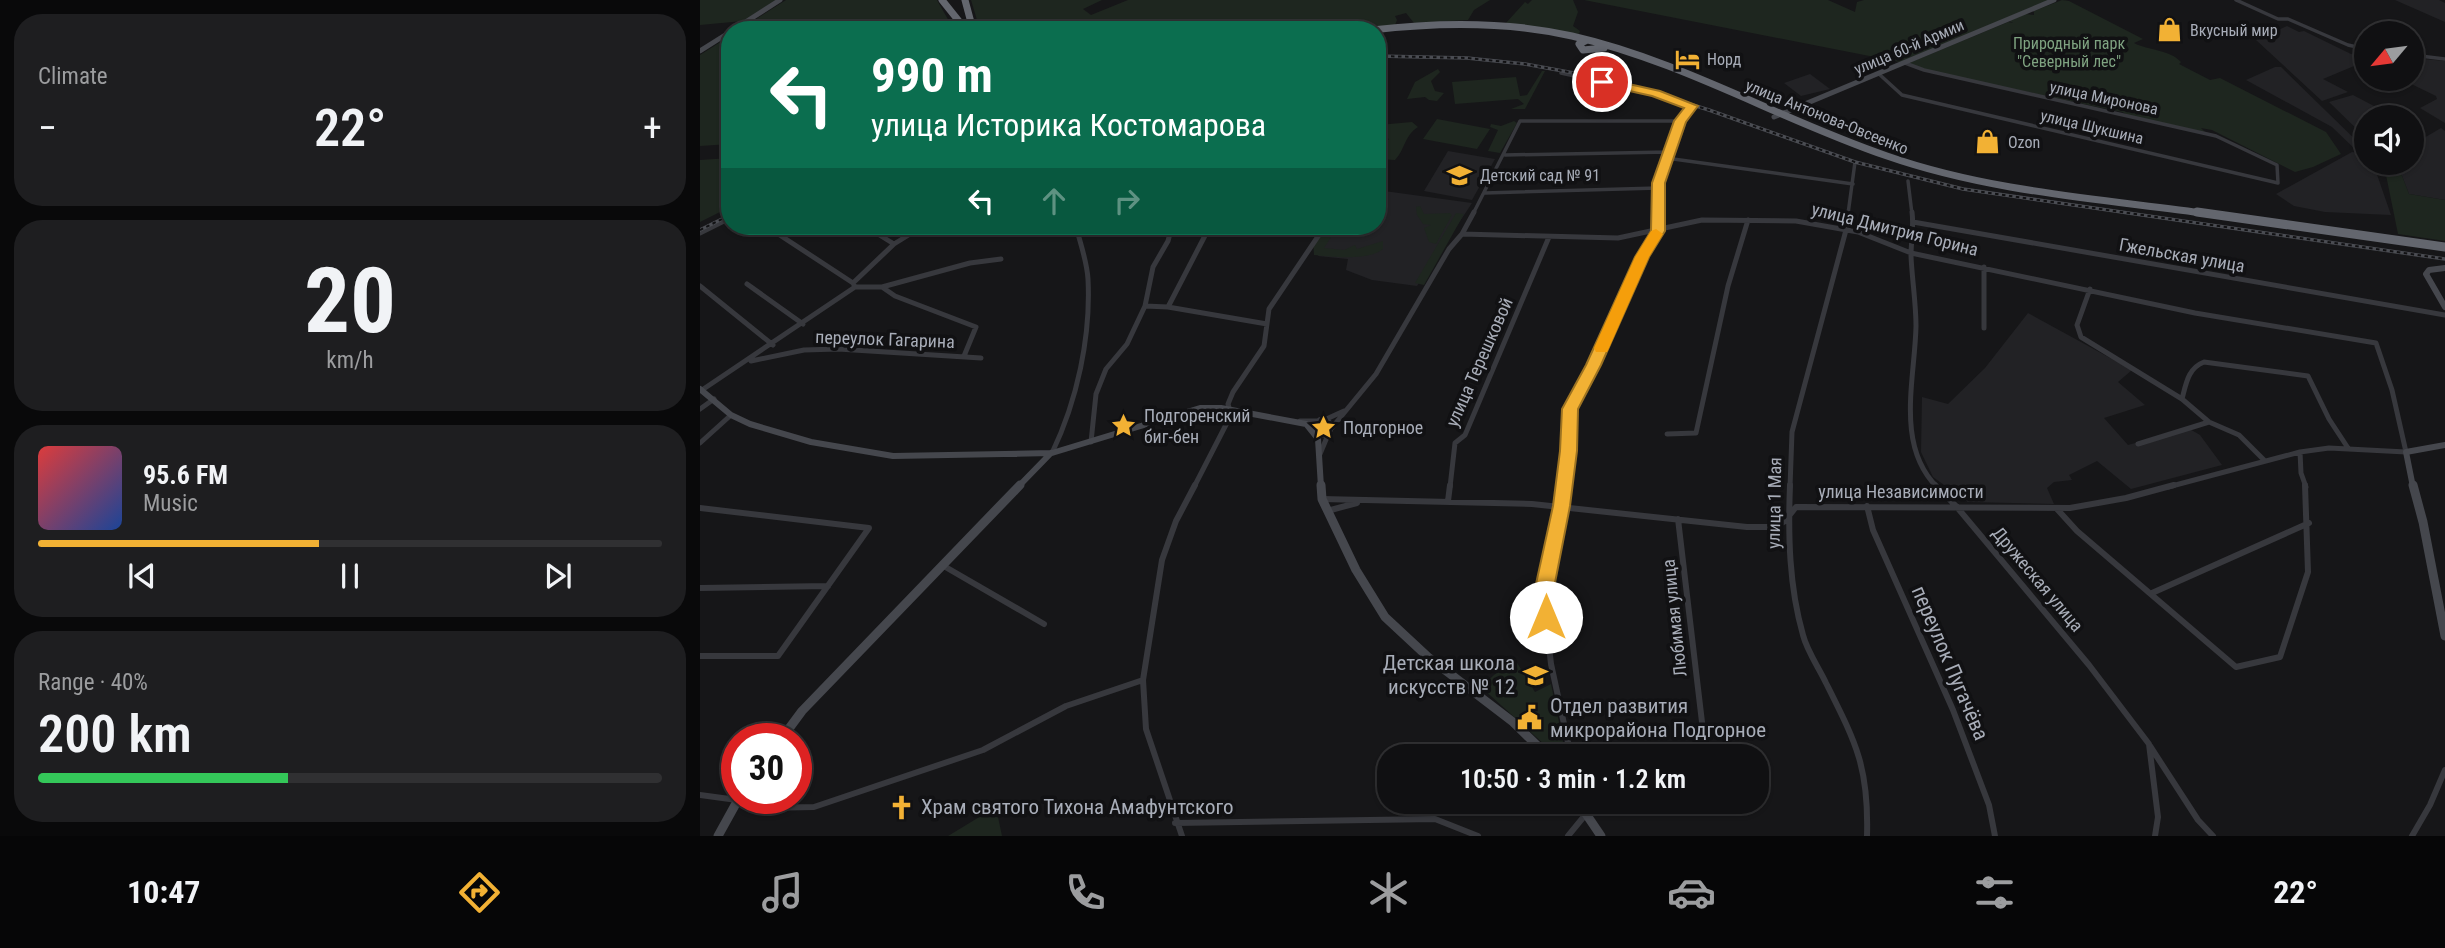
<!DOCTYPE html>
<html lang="en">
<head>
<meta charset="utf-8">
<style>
  :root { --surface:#101012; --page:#1e1e20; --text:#f1f3f6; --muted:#9c9d9f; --line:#303032; --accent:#f2b134 }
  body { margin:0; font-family:"Roboto Condensed",sans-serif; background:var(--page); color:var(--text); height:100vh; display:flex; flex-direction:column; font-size:26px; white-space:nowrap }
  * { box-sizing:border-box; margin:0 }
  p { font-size:23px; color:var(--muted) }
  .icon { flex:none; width:38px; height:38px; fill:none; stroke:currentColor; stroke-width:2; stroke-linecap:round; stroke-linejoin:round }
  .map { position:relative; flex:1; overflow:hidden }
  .drawer { display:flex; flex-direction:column; gap:14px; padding:14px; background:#09090a; width:700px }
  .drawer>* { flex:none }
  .hud { position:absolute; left:21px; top:21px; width:665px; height:214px; border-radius:28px; box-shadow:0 2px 5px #0004,0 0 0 2px var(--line); background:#0b6e4f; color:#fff; overflow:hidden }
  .needle { width:46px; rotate:241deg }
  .tools { position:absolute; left:1654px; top:21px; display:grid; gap:14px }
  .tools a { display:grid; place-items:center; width:70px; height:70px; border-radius:50%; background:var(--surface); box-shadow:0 2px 5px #0004,0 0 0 2px var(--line); font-size:35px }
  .speed { position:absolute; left:21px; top:723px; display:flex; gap:14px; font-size:35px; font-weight:700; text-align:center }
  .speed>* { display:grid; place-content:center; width:91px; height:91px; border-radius:50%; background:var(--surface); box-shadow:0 2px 5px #0004,0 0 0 2px var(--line); line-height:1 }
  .speed .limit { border:10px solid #d22; background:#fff; color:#111 }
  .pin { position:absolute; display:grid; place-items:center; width:60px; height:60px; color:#fff; margin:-30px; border:4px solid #fff; border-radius:50%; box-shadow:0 2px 7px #0007 }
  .me { position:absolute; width:77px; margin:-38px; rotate:0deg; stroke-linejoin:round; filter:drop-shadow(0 0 5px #0008) }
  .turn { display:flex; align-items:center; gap:24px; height:147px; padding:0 35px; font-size:32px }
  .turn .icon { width:91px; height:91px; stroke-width:2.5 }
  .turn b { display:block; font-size:49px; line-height:60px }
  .lanes { display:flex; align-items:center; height:66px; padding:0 35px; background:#0003; justify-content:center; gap:35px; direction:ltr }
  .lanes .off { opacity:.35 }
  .big { font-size:52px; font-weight:600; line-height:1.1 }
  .drawer .tile { flex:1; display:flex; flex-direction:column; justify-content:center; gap:10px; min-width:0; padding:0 24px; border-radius:28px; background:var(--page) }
  .drawer .dial { align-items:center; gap:0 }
  .dial b { font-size:91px; line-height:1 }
  .song { display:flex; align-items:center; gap:21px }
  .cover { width:84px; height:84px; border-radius:10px; background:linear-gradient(135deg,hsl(0 70% 55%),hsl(220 70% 35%)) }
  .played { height:7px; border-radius:4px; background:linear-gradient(90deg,var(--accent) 45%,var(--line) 45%) }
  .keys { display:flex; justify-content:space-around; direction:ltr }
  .heat { display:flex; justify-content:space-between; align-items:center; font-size:38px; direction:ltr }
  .charge { height:10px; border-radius:5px; background:linear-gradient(90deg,#34c759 40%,var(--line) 0) }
  .trip { position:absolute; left:677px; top:744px; width:392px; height:70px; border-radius:28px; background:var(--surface); box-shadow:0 2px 5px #0004,0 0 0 2px var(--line); font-weight:600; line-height:70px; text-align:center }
  .tabs { display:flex; height:112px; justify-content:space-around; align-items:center; background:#060607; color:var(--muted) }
  .tabs .icon { width:49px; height:49px }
  .tabs .selected { color:var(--accent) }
  .tabs b { font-size:32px; color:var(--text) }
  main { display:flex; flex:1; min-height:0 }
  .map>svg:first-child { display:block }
  .built { fill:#222225 }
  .green { fill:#1e261f }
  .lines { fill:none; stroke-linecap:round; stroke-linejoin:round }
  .street-far2 { stroke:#37383d; stroke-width:3.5 }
  .street-far1 { stroke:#37383d; stroke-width:5 }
  .street { stroke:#37383d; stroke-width:6 }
  .secondary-far2 { stroke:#45474d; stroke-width:5 }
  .secondary-far1 { stroke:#45474d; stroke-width:6 }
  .secondary { stroke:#45474d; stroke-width:9 }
  .highway-far1 { stroke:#63666e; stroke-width:7 }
  .highway { stroke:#63666e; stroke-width:9 }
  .rail-casing { stroke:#4a4c52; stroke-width:3.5 }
  .rail { stroke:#111113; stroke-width:2; stroke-dasharray:3.5; stroke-linecap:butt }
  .route { fill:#f2b134; stroke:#9d7322; stroke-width:2 }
  .slow { fill:#f59e0b }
  .labels { text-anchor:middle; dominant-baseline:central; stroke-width:7; stroke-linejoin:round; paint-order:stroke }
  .far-poi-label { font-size:16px; fill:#a8adb8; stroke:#111113; text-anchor:start }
  .far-park-label { font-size:16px; fill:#7fa381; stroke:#111113 }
  .far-street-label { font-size:16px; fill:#a8adb8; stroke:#111113 }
  .street-label { font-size:18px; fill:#a8adb8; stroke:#111113 }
  .poi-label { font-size:18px; fill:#a8adb8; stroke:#111113; text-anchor:start }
  .near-poi-label { font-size:21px; fill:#a8adb8; stroke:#111113; text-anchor:start }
  .near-street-label { font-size:21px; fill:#a8adb8; stroke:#111113 }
</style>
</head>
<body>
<main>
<section class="drawer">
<div class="tile"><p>Climate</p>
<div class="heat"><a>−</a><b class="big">22°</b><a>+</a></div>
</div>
<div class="tile dial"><b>20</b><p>km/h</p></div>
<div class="tile">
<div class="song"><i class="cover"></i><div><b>95.6 FM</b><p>Music</p></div></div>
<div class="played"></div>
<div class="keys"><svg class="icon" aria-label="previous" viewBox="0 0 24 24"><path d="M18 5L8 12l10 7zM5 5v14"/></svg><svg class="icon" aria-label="pause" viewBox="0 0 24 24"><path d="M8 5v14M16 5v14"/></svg><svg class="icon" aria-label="next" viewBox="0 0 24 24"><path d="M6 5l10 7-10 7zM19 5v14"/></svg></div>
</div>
<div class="tile"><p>Range · 40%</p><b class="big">200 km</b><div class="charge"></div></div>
</section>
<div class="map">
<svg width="1745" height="836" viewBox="0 0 1745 836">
  <rect width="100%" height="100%" fill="#161618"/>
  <path class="built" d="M1695,0h44l6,3v19z
    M1587,26l12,6 5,-1 47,23 9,1 1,-3 5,-1v10l-43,18 25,13 -26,9 -66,-61z
    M1712,58l33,3v62l-25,-15 17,-9 -1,-3 -35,-17h11z
    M1575,67h6l85,83 -9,1 -25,-24 -86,-47z
    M1110,74l20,15 -29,7 -17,-13z
    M1653,95l40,21 10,-5 15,7 5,8 -11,7v-16h-46v21l-37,-36z
    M1741,128l4,3v69l-36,-6 -12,-31h15v-18z
    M748,151l47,8 -23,41 -48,-9z
    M1652,152l14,2v9h7l18,52 -66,-3 -31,-6 -18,-12z
    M677,190l95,13 -55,83 -45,-6 -26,-10 2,-11 -30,-3 18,-30h41z
    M1328,313l104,57 -14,12 27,23 -41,13 24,27 60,-17 12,7 22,30 -91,24 -34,-28 -28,14 3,5 -18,2 -7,6 7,16 -86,-2 -35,-25 -12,-25 1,-55 26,7 37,-36z"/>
  <path class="green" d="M0,0h76l-33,21 -43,4z
    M86,0h151l17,30h-215z
    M271,0h131l-19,9 8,6 37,-15h362l-16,10 -6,10 -54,3 -8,-10 -11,3 2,4 -2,5 -43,5h-372z
    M832,0h41l5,12 -5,14 7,5 -1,3 -73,-11 19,-21 3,2z
    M884,0h244l27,12 2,-10 7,-2h186l-150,62z
    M1362,0l7,1 74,38 -9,4c15,8 35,6 47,19l-2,2 31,16 10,-2 106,54 15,22 -28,13 -18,5 -83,-42 -11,-2 5,5 -76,-17 -8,-4 -198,-42 -15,-7 99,-41 5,1 -4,-2 16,-7 9,1v-4z
    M30,36v108l-30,2v-91z
    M738,69l2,3 -9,9 4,10 9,2 -7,8 -8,-1 -4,-3 -18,2 8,-17z
    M842,71h3l-20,38h-14l13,-5 -6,-5 -63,5 -3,-22 64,-5 4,19 7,-1z
    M737,119l53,10 -13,20 -54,-10z
    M814,121l3,2 -17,30 -12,-2 10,-21 -8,-3 1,-3 10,2z
    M712,122l6,5c-14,9 -13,23 -23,33l-18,-1v-18l9,1 3,-3 -12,-4 2,-10z
    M30,158v49l-30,15v-62z
    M1689,163h8l12,31 36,6v41l-47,-7 -13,-64z
    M720,206l4,8 26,-1 2,2 -16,29 -7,-2 -5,-14 7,-3 -8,-1 -6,-9 -1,-8z
    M756,213l8,1 -40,71 -9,-2z
    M622,226h16l-14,22 20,2 11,-5 2,4 26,-8v8c-15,12 -50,8 -69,6l-1,-14z
    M816,661l19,31 16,-8 15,72h-9l-76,-69 25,-23z
    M281,816l17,1 4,19h-54z"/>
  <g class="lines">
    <path class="street-far2" d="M1536,0l42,19h10l60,26 18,4
      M1712,55l33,4
      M861,73l94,21 37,12c-24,30 -33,71 -34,108
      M1179,74l23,21 376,88 -1,-18 -61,-29 -292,-66 -19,-7
      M805,155l164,-3
      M966,158l187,26
      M1208,181l4,33
      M785,193l173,-5
      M773,214l47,-93h160
      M1148,214l7,-52"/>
    <path class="street-far1" d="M1212,212c2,15 -1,29 -1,44 1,23 5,47 5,70 -1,53 -21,119 21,161
      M1213,222l532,93
      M66,226l87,57
      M165,226l29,18
      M0,233l30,-15
      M762,234l12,-22
      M1284,267v61
      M47,284l56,40
      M0,286l73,59
      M155,287h27l13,9 81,31 -12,29
      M182,287l88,-24 31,-4
      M1390,289l-13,36 4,12 101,62
      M445,306l23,1 99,17
      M468,307l42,-81
      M51,361l53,-11 34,-1 143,9
      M2,390l153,-103 -2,-4 41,-39 29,-18
      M0,409l14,-10
      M615 427a8 8 0 1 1 16 0a8 8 0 1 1-16 0Z
      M600,421h22l22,-10
      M967,434l29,-1 32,-147 20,-66
      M391,442l5,-48 10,-25 21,-25 18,-38 8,-39 15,-26 4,-15
      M0,443l31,-28
      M1438,444l71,-22
      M1600,452l1,21 5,14
      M352,453c25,-52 39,-116 36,-174 -1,-18 -8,-36 -12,-53
      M620,454l10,-24 46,-56 73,-125 13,-15 156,4 84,-18 94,1 62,11 53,21 284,60 181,30 16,47 14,62 -77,-4 -29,4 -132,35
      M1564,460l-25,-25 -30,-13 -27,-23c4,-15 6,-31 22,-37l104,14 21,43 19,29
      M494,487l37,-72 -3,-11 5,-12 31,-46 5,-37 56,-83
      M750,487l5,-44 10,-8 84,-198
      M864,487l6,-78 24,-44 48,-108 16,-26v-19
      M1090,487l2,-55 54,-202 2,-18"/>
    <path class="street" d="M865,485l-22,108 8,71 20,92
      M1090,485c-2,50 -1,101 13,150 4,16 16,33 23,48 30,60 43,84 41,153
      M1235,485l21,21 133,159 60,79 9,73 -3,19
      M622,499l210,5 215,23h27l11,-6 11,-14 274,1 56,-10 48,-13
      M748,501l2,-16
      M1167,506l6,24 80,180 36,95 6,31
      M0,508l169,20 -91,128h-78
      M1357,509l20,22 159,136 44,-10 28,-85 -3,-87
      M627,511l30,-8
      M978,519l28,237
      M242,565l102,59
      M0,588l128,-2
      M1452,593l157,-70
      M1450,746l48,74 15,16
      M0,795l37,5 23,8 54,-1 169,-57 83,-44 77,-26
      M1014,802l1,7
      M475,823l260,-4 43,17
      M482,836l-36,-107 -3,-49 19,-120 14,-39 19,-36
      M868,836l18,-22
      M1712,836l18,-31 15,-35"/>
    <path class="secondary-far2" d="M33,30l47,-30
      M0,51l30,-19
      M1074,117l280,-117"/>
    <path class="secondary-far1" d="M1745,268l-16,2 -3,4 19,33
      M0,389l31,26 19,9 61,18 82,14 159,-3 148,-45h21l85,16 12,15 3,48
      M318,487l33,-34
      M1713,487l-7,-35 39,-7"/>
    <path class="secondary" d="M621,485l1,14 34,71 29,47 43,40 85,65 35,34
      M1713,485l10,37 22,114
      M82,738l20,-27 218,-226
      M878,802l23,34
      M18,836l21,-38"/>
    <path class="highway-far1" d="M242,0l24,30
      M265,0l8,30
      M672,30c67,-8 134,-9 200,6 110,25 209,84 315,120 103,36 215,43 322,58
      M887,40l-8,4 4,6 21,-2"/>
    <path class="highway" d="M1497,212l248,35"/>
    <defs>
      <path id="rail" d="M677,56l90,2 58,6 87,16 97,30 146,52 108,27 482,70
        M0,230l30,-15"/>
    </defs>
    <use href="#rail" class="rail-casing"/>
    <use href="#rail" class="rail"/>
  </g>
  <path class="route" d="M902,78l58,13 38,15 -12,16 -21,61v48l-16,26 -48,108 -23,44 -1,42 -7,55 -17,87 2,24 -2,6 -7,2 -7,-2 -5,-30 19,-87 7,-55 2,-42 24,-44 49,-108 16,-26 1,-48 22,-62 10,-13 -32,-12 -54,-12 -2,-2z"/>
  <path class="slow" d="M956,229l7,5 -14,23 -40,91 -2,4h-11l-2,-4 41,-91 16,-26z"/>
  <defs>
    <symbol id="shop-bare" viewBox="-9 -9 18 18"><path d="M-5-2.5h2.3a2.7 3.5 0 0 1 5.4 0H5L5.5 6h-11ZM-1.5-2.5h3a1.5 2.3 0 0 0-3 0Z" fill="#f2b134" stroke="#111113" stroke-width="2.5" paint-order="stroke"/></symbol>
    <symbol id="hotel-bare" viewBox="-9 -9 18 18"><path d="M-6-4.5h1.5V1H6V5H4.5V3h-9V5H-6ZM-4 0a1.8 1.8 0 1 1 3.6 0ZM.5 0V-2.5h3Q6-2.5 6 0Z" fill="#f2b134" stroke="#111113" stroke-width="2.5" paint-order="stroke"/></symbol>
    <symbol id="school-bare" viewBox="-9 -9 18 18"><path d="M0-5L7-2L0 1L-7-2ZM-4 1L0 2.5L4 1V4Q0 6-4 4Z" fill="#f2b134" stroke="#111113" stroke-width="2.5" paint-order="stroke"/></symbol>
    <symbol id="sight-bare" viewBox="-9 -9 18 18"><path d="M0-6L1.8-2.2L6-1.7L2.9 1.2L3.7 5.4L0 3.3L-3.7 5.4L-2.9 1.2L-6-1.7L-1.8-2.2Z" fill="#f2b134" stroke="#111113" stroke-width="2.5" paint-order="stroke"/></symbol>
    <symbol id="civic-bare" viewBox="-9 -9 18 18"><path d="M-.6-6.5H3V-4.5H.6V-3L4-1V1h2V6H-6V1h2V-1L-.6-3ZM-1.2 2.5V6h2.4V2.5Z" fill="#f2b134" stroke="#111113" stroke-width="2.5" paint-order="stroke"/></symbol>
    <symbol id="church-bare" viewBox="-9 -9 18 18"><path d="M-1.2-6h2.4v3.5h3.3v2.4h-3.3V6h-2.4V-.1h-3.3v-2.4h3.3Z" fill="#f2b134" stroke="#111113" stroke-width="2.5" paint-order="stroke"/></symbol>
  </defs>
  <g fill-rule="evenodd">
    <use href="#shop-bare" x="1452" y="12" width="35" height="35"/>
    <use href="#hotel-bare" x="970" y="42" width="35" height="35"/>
    <use href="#shop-bare" x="1270" y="124" width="35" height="35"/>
    <use href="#school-bare" x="742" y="158" width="35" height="35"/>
    <use href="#sight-bare" x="406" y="408" width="35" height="35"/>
    <use href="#sight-bare" x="606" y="410" width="35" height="35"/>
    <use href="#school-bare" x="818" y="658" width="35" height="35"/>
    <use href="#civic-bare" x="812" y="700" width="35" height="35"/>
    <use href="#church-bare" x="184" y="790" width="35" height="35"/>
  </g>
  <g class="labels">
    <g class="far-poi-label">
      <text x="1490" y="30">Вкусный мир</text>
      <text x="1007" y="59">Норд</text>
      <text x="1308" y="142">Ozon</text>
      <text x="780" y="175">Детский сад № 91</text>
    </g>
    <g class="far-park-label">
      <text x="1369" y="43">Природный парк<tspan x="1369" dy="18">"Северный лес"</tspan></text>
    </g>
    <g class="far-street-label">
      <text transform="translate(1209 47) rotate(-23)">улица 60-й Армии</text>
      <text transform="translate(1404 98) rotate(12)">улица Миронова</text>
      <text transform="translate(1127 117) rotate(22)">улица Антонова-Овсеенко</text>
      <text transform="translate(1392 127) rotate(13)">улица Шукшина</text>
    </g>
    <g class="street-label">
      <text transform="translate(1195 229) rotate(14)">улица Дмитрия Горина</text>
      <text transform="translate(1482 255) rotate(10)">Гжельская улица</text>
      <text transform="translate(185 339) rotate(2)">переулок Гагарина</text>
      <text transform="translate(779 362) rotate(-66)">улица Терешковой</text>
      <text x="1201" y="491">улица Независимости</text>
      <text transform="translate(1074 503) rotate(-89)">улица 1 Мая</text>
      <text transform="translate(1338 579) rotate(50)">Дружеская улица</text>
      <text transform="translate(974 618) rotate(-96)">Любимая улица</text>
    </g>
    <g class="poi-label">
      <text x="444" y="415">Подгоренский<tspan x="444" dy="21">биг-бен</tspan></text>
      <text x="643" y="427">Подгорное</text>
    </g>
    <g class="near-poi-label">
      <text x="815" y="663" text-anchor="end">Детская школа<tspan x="815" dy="24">искусств № 12</tspan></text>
      <text x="850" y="706">Отдел развития<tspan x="850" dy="24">микрорайона Подгорное</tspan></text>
      <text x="221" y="807">Храм святого Тихона Амафунтского</text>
    </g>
    <g class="near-street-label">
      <text transform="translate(1250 663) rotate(67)">переулок Пугачёва</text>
    </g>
  </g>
</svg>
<div class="tools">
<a><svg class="needle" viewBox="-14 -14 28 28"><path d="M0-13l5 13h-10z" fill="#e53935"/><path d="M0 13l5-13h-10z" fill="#9c9d9f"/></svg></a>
<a><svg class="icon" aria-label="sound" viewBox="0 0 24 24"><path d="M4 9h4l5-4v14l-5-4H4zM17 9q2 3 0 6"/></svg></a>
</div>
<div class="speed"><div class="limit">30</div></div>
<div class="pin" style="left:902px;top:82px;background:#d93025"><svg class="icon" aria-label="arrive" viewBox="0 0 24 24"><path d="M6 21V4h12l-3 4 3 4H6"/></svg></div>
<svg class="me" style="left:846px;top:617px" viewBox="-20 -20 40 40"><circle r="19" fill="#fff"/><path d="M0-13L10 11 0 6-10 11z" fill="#f2b134"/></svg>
<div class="trip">10:50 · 3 min · 1.2 km</div>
<div class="hud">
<div class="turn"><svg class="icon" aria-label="left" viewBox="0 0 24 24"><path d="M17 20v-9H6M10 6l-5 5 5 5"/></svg><div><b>990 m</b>улица Историка Костомарова</div></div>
<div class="lanes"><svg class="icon" aria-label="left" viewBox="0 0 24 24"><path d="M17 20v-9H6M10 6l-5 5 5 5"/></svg><svg class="icon off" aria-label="ahead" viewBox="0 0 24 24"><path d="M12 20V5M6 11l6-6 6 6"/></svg><svg class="icon off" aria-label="right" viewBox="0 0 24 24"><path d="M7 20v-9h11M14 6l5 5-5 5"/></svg></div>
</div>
</div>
</main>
<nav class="tabs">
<b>10:47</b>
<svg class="icon selected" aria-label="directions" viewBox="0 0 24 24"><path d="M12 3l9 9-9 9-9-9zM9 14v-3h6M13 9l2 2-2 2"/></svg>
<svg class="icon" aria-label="music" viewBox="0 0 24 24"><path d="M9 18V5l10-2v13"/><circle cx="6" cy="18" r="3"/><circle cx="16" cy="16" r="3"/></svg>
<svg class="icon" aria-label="phone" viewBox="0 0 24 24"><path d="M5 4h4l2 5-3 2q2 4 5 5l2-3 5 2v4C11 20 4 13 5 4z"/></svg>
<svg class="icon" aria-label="climate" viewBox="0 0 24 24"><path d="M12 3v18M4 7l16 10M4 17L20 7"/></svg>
<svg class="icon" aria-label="car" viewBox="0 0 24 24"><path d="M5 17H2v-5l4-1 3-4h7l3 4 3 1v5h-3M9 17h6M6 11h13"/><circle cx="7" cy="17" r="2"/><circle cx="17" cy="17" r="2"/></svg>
<svg class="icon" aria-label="filters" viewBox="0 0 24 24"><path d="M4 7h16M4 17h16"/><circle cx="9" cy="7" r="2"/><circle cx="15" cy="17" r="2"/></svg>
<b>22°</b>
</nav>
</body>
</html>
